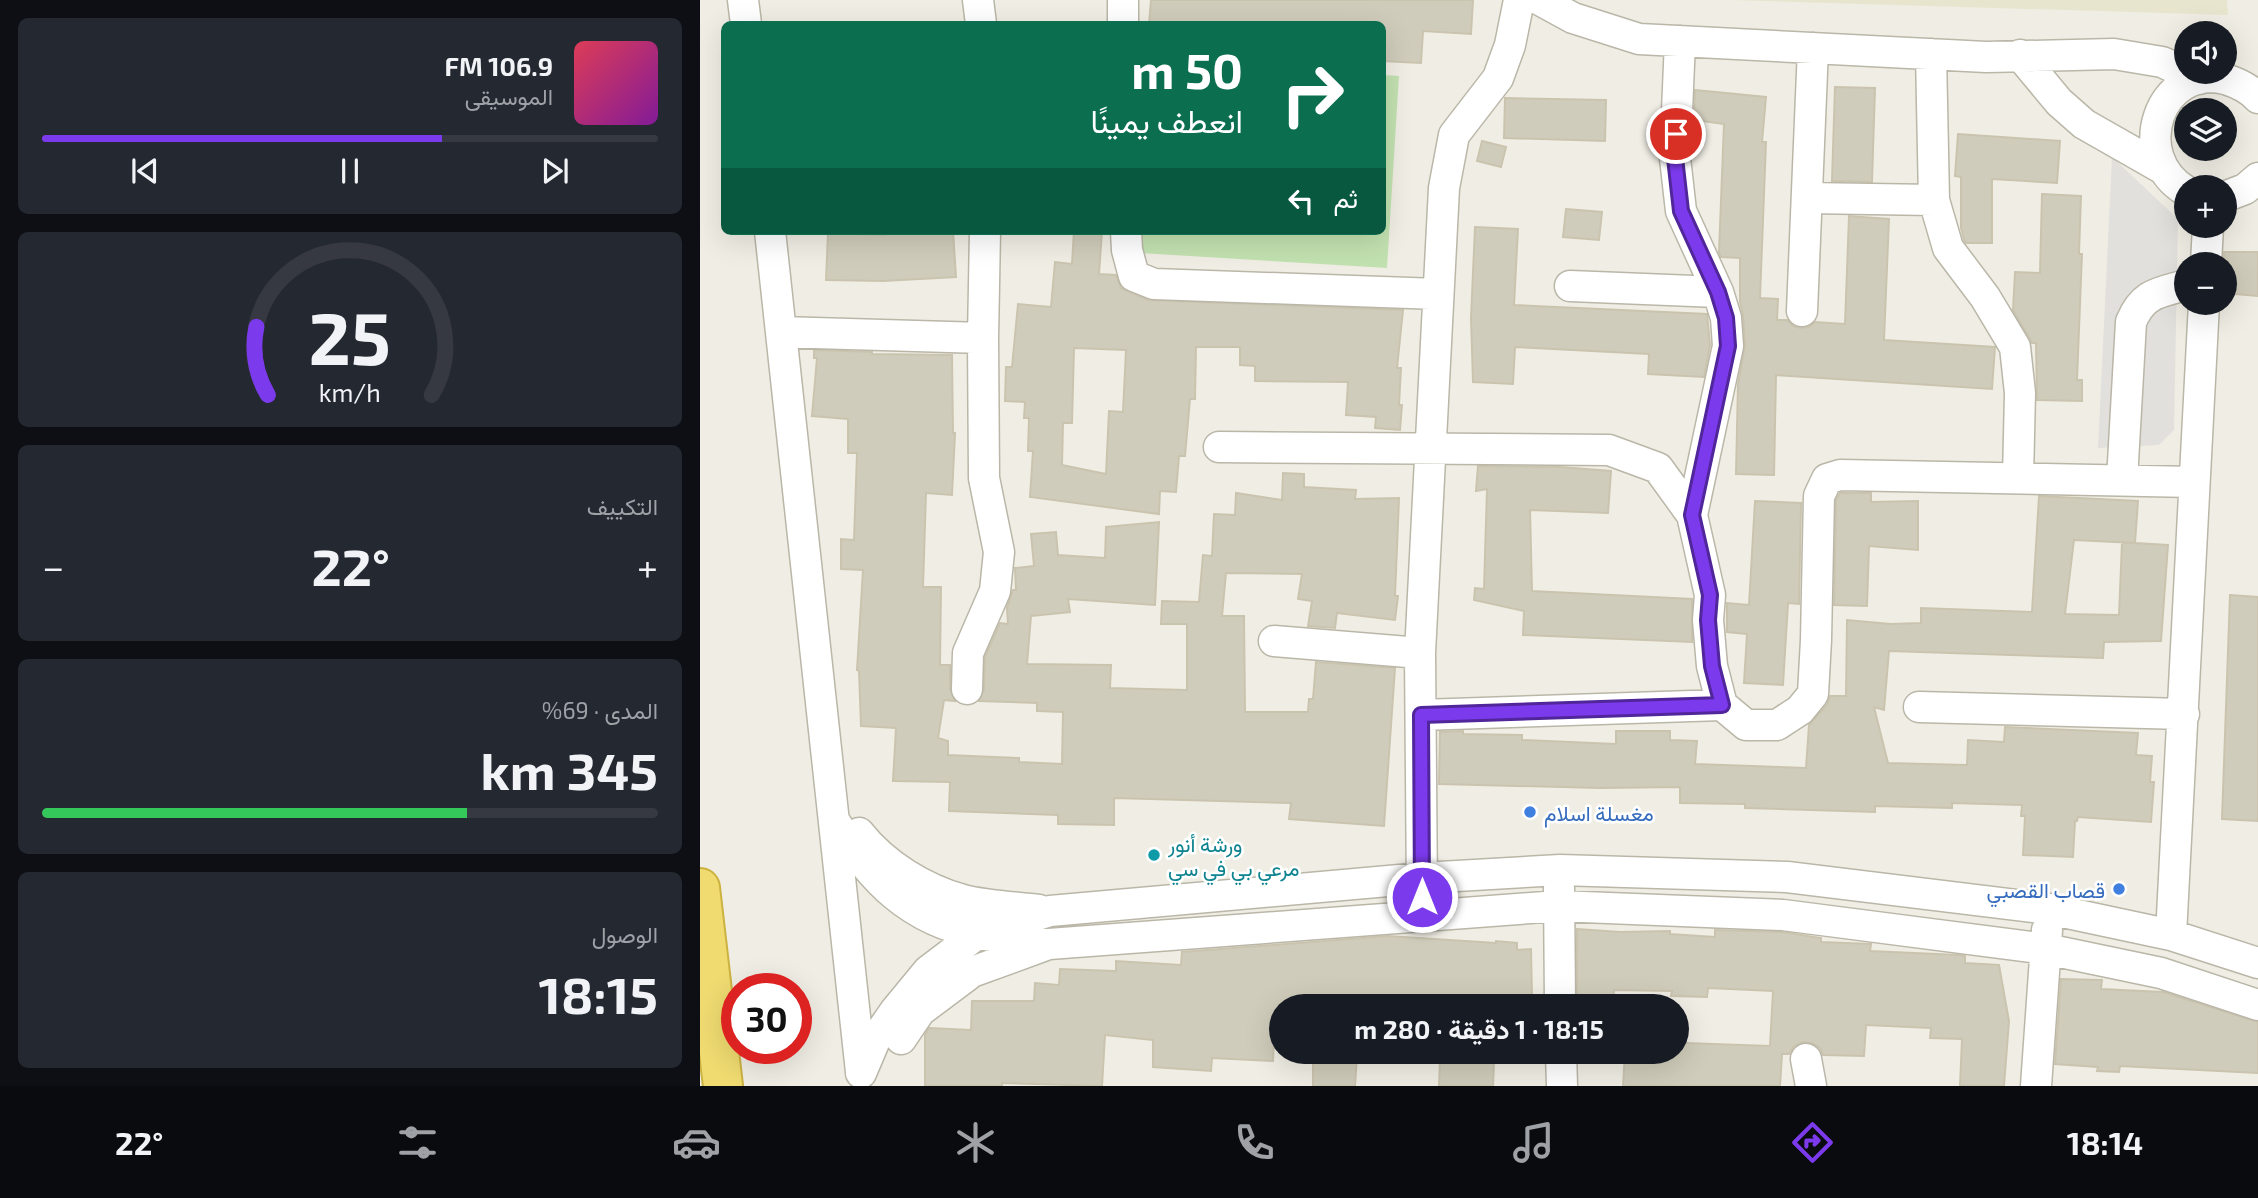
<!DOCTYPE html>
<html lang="ar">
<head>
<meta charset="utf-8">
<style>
  :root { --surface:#171b24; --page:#242831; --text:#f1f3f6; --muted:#9ea1a6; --line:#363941; --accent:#7c3aed }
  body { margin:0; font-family:"Exo 2",Vazirmatn,sans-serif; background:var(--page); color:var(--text); direction:rtl; height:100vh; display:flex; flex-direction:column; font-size:26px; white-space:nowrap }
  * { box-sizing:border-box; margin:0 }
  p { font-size:23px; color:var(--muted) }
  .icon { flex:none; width:38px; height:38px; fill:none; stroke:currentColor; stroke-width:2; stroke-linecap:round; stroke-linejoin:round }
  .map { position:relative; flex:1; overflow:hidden; direction:ltr }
  .drawer { display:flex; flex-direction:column; gap:18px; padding:18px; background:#0d0f14; width:700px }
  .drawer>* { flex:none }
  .hud { position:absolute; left:21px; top:21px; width:665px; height:214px; border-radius:10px; box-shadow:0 7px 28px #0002; direction:rtl; background:#0b6e4f; color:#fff; overflow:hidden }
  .controls { position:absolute; left:1474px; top:21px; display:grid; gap:14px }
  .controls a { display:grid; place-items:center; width:63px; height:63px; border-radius:50%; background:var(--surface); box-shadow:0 7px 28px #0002; font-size:35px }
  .speed { position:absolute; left:21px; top:973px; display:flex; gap:14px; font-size:35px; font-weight:700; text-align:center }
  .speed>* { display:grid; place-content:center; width:91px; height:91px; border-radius:50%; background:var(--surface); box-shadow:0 7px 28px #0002; line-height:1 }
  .speed .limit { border:10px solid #d22; background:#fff; color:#111 }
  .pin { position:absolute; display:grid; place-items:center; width:60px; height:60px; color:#fff; margin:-30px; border:4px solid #fff; border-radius:50%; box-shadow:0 2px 7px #0007 }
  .me { position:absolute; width:77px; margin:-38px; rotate:0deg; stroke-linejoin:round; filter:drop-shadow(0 0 5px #0008) }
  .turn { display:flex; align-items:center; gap:24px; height:147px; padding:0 28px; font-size:32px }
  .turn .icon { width:91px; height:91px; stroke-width:2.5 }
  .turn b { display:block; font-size:49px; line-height:60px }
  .then { display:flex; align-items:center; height:66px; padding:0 28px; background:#0003; gap:14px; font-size:26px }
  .big { font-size:52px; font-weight:700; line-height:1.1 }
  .drawer .tile { flex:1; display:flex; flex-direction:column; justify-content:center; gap:10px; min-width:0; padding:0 24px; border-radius:10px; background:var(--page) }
  .drawer .dial { align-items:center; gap:0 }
  .dial svg { height:182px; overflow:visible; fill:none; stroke:var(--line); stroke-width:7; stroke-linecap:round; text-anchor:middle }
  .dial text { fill:var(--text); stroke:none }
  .song { display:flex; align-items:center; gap:21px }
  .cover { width:84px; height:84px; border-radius:10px; background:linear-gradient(135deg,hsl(350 70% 55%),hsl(290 70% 35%)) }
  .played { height:7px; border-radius:4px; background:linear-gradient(90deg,var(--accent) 65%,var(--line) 65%) }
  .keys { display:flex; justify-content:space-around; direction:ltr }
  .heat { display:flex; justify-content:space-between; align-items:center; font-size:38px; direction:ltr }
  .charge { height:10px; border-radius:5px; background:linear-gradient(90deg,#34c759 69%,var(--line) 0) }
  .trip { position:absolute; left:569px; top:994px; width:420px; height:70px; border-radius:35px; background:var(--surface); box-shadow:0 7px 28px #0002; font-weight:700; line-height:70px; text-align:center; direction:rtl }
  .tab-bar { display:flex; height:112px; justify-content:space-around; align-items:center; background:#090b0e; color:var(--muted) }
  .tab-bar .icon { width:49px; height:49px }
  .tab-bar .selected { color:var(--accent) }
  .tab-bar b { font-size:32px; color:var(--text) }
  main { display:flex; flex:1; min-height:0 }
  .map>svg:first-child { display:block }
  .education { fill:#e8e5cf }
  .green { fill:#c2e1b0 }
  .parking { fill:#e1e0dc }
  .building { fill:#d0ccbb; stroke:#cac4af; stroke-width:2; fill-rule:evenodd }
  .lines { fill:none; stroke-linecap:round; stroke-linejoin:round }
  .minor-casing { stroke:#bab7a8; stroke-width:33 }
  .highway-casing { stroke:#ccb241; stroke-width:42 }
  .minor { stroke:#fff; stroke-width:30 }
  .highway { stroke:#efdb70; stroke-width:38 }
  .route-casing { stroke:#51269a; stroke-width:18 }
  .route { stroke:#7c3aed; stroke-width:12 }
  .shop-dot { fill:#3f7fe0; stroke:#fff; stroke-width:2.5 }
  .culture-dot { fill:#0f9aa8; stroke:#fff; stroke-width:2.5 }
  .labels { text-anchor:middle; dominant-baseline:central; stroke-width:5; stroke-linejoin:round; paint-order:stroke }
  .shop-label { font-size:21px; fill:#366cbe; stroke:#fff; text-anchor:start }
  .culture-label { font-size:21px; fill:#0d838f; stroke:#fff; text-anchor:start }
</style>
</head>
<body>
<main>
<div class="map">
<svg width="1558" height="1086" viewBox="0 0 1558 1086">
  <rect width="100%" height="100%" fill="#f0eee4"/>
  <path class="education" d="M1032,0h495l1,15z"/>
  <path class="green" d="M683,75l16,1 -12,192 -247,-15 2,-22h240z"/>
  <path class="parking" d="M1412,157l66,62 -4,211 -15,15 -61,3z"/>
  <path class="building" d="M451,0h322l-2,34 -48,-3 -2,32 -39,-2v-37h-233z
    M1135,87l40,1 -3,94 -40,-1z
    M995,90l71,7 -4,45h4l-6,156 18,1 -1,21h10l6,6 8,2 8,-1 6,-5 30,2 4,-108 40,3 -5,121 111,7 -3,42 -216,-14 -2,100 -38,-1 2,-90 7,-39 -2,-29 -3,-14v-44l-19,-1 -2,-5 5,-128 -30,-4z
    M805,98l101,2 -1,41 -101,-3z
    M1258,134l102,7 -3,42 -65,-4v64h-26l-2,-3 -3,-12v-51l-6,-1z
    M782,141l24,6 -5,20 -24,-6z
    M1342,194l39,2 -2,58h3l-5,126h5v21l-45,-1 -1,-57h-4l-19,-33 2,-38 25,1z
    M866,209l36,3 -3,28 -36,-3z
    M775,227l43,2 -4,76 193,9 3,31 -6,32 -56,-3 1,-20 -134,-7 -2,37 -40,-2 -2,-64z
    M185,231h68l3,46 -73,4 -57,-1 2,-47 57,2z
    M374,231h28l-3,43 17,1 5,13 27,12 255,10 -6,58h4l-2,37h3l-2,25 -25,-2 1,-11 -30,-2 2,-33 -93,-1v-15l-15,-1v-18h-44l-1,52h-5l-5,57h-6l-3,36 -16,-1 -1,23 -129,-17 3,-46h-5l1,-33h-5l1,-16 -20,-1 1,-34h6l6,-63 33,3 4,-45 17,2zM374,348l52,2 -3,62 -14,-1 -3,63 -44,-9 1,-42h9z
    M1524,252h34v44l-34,-3z
    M114,350l58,2v2l80,1 1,78h2l-3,62 -26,-2 -3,94h18l-1,78h10v24l5,12 -11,-1 -6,38 10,3v14l71,3v4l43,2 1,-52 -26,-1v-8l-58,-2 5,-12 1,-32 15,-34 8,1 -1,-16 6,-18h3l-1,-22 19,-2 -3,-32 25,-2 2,23 47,3 1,-31 53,-5 -4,83 -87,-6 2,13 -39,4 -4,48 84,1 -1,23 77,2v-66h-26l1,-23 37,1 4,-47 9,1 2,-42 21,1 1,-22 46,7 1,-27 21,1v13l52,3 -1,9 44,-1 -4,98h3l-3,24 -58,-7 -2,15 -27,-2 4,-25 -14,-2 4,-25 -76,-1 -4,43h22l1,96h63l1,-13h4l3,-37 79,6 -11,158 -95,-7 2,-16 -177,-5v27l-56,-1v-9l-109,-4 1,-29 -57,-1 3,-53 -35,-2 -2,-55 -2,-1 6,-100 -22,-1v-30l13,1 3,-87h-9v-34l-36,-3 5,-58h-3z
    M778,466l82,1 51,4 -3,42 -78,-3 2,81 160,8v43l-169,-7 1,-24 -50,-11 1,-12 9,1 3,-100 -11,2z
    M1140,493h31v9l47,-1v49l-49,-4 -2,60 -33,-1 2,-105z
    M1339,496l99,5 -3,42 33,2 -7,96 -57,1 -1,16 -214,-7 -5,59 -10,-3 14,56 79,2 1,-25 36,2 1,-15 133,6 -2,22 16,1 -2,26h4l-3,40 -73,-5 -1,4h-2l-2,36 -50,-2 2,-39h-4l1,-11 -70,-2v5l-77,-2v6l-130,-4v-4l-65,-1v-16l-80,1 -161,-4 1,-52 23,-1v3l59,1v5l94,4v-13h54v9l27,1 -2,23 111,4 3,-43 18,-20 3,-9h16l1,-76 44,4 30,-1v-15l111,4zM1374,540l61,3h-13l-3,72 -54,-1z
    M1055,501l46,2 -2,101 -11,-1 -5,82 -39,-2 3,-49 -20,-2v-29l22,2z
    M1530,595l28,2v224l-36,-2z
    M877,929l43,3 50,-1v3l45,3v-7l67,2 39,6v4l50,2 -1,7 89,4 6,1v7l34,2 10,56 -5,65h-44l2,-47 -32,-1 1,-10 -65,-3 -2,31 -41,-1 -3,-7 -8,-5 -9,-1 -9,4 -5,8h-7l-2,32h-157l2,-34h51v-8l10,-1 84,3 3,-55 -65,-3 -1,9 -36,-1 1,-5 -58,-1 -1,16 -36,-2z
    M688,936l108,7v-2l21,2v7l14,-1 1,48 -24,-1v10h-227v33h-7l-1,22 -61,-3 -1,13 -58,-4v-27l-48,-5 -3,51 -100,-3v3h-77v-51l4,-7 42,2 1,-29h62l1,-18 24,2 1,-16 56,2v-10l65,4 1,-13z
    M1361,979l41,1 -1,9 62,3 95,30v51l-138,-7 -1,6 -22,-1 1,-4 -43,-3z
    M613,1053l44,3 -2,30h-42z
    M740,1060l54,2 -1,24h-54z"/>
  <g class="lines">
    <defs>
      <path id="minor" d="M43,0l3,24
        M278,0l3,24
        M423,0v24
        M840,0l33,18 66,21 347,18 128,-3 48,8 37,17
        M980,41l-5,117 6,53 37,81 8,26 2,28 -36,169
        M1231,54l3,146 14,48 37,49 30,50 5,46 -2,85
        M1320,55l39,47 25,22 79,45
        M1486,191c-58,-35 -27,-127 39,-112 13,4 24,9 33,19
        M1524,197l21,-8 13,-11
        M1107,198l127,2
        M70,231l91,841
        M426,231l1,19 7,26 20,8 284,10
        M1506,264l2,-38
        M870,286l148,6
        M1102,311l11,-263
        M81,332l202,6
        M519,447l390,3 49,18 34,47 18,80 -2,25 4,46 10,39 24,20h31l23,-15 13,-16 3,-54 3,-144 8,-17 13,-4 354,7
        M1422,480l9,-158c12,-29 27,-29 55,-37
        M574,641l146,12
        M267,689l1,-36 27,-62 4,-39 -15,-74 -1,-140 2,-107
        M1219,707l265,7
        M721,715l301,-10
        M135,822c36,58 75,99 145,112 23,4 46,7 69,10l509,-38 225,9 263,34 115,24 97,32
        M159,833c25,32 65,56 104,67 24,6 51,7 76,10
        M859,888l1,118
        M722,898l-2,-245 24,-465 10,-53 44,-57 12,-33 9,-45
        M1471,935l33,-632
        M201,1039l19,-28 52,-39 74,-27
        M861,1052l1,34
        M1106,1059l5,27
        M161,1073l14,-33 20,-29 33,-40 49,-37 73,-23 372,-33 138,-8 227,7 262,32 122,26 87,28
        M1336,1086l11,-156"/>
      <path id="highway" d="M0,888l23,198"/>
    </defs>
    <use href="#minor" class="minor-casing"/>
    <use href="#highway" class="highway-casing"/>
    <use href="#minor" class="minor"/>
    <use href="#highway" class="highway"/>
  </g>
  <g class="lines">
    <defs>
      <path id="route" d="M722,897l-1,-182 301,-10 -10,-39 -4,-46 2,-25 -18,-80 36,-169 -2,-28 -8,-26 -37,-81 -6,-53 1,-24"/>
    </defs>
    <use href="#route" class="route-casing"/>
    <use href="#route" class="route"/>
  </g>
  <g class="shop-dot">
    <circle cx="830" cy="812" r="7"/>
    <circle cx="1419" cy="889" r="7"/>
  </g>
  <circle class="culture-dot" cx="454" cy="855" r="7"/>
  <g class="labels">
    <g class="shop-label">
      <text x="844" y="812">مغسلة اسلام</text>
      <text x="1405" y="889" text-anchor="end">قصاب القصبي</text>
    </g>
    <g class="culture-label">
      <text x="468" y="843">ورشة أنور<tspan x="468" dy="24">مرعي بي في سي</tspan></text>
    </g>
  </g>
</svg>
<div class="controls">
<a><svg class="icon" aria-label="sound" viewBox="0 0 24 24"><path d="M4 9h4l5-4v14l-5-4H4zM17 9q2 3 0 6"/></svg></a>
<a><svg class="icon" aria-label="layers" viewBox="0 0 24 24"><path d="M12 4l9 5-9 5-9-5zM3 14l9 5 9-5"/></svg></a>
<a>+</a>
<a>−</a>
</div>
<div class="speed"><div class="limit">30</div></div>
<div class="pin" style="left:976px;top:134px;background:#d93025"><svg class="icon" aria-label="arrive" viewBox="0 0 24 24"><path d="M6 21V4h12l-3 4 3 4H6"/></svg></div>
<svg class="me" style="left:722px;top:897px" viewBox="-20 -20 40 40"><circle r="17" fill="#7c3aed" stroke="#fff" stroke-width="3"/><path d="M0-11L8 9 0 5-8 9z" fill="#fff"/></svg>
<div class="trip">18:15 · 1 دقيقة · 280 m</div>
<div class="hud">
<div class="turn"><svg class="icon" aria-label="right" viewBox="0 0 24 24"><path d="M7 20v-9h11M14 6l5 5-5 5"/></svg><div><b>50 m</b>انعطف يمينًا</div></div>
<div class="then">ثم<svg class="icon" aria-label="left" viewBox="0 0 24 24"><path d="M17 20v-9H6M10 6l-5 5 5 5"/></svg></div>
</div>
</div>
<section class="drawer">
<div class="tile">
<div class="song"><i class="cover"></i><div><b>106.9 FM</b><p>الموسيقى</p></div></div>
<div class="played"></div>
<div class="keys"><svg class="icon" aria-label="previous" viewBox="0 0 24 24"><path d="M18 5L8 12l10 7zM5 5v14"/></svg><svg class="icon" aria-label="pause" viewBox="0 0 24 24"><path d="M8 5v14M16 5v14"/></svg><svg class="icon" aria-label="next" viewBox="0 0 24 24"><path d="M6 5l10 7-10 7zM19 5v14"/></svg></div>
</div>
<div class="tile dial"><svg viewBox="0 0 100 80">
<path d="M14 69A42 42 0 1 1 86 69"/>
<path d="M14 69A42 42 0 0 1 9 39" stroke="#7c3aed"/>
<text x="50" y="56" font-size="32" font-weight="700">25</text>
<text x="50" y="72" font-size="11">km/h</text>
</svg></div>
<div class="tile"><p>التكييف</p>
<div class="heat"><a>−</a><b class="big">22°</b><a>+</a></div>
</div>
<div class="tile"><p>المدى · 69%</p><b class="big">345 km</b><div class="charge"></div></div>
<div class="tile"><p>الوصول</p><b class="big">18:15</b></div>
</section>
</main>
<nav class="tab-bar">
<b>18:14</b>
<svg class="icon selected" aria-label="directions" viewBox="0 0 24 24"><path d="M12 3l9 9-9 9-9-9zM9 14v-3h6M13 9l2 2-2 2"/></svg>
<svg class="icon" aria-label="music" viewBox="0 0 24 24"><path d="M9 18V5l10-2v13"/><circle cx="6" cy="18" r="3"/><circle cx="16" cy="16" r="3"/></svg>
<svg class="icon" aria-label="phone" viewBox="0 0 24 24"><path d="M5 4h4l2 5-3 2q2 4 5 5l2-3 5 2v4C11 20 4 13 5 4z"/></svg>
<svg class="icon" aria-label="climate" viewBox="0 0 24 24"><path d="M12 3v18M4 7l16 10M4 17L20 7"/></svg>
<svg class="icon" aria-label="car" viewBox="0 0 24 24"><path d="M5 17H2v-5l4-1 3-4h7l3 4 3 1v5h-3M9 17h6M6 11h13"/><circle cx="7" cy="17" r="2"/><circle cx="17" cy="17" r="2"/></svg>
<svg class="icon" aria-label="filters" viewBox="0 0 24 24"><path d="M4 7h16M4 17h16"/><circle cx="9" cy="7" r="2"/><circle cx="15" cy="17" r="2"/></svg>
<b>22°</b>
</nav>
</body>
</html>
